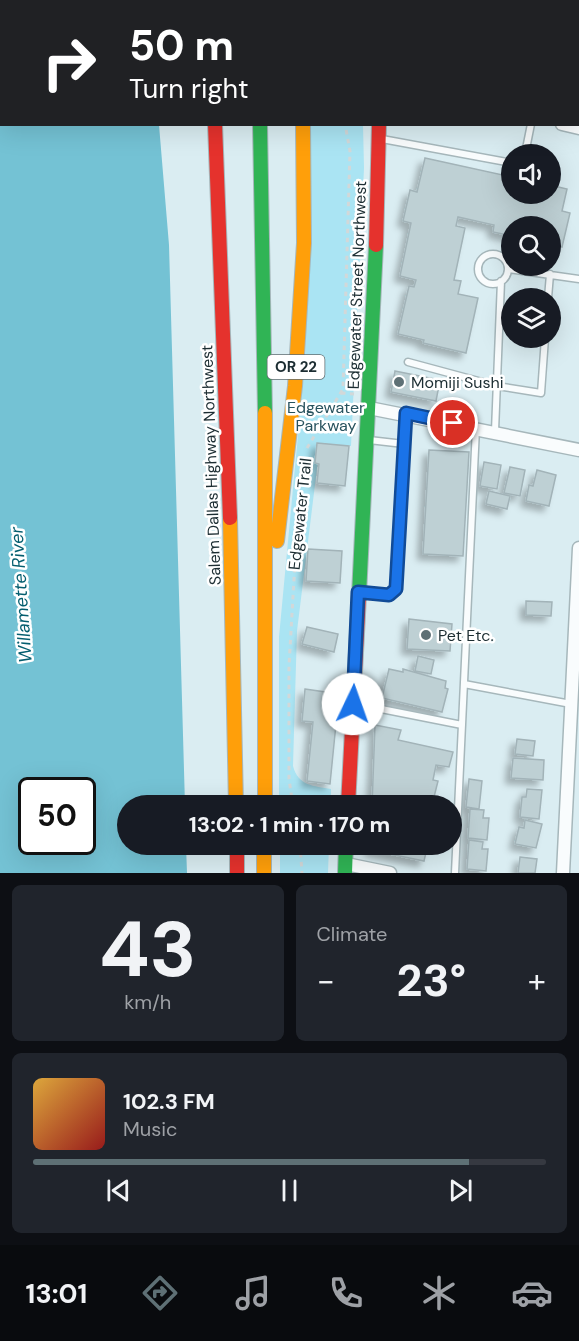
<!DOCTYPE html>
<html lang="en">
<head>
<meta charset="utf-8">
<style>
  :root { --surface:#171b24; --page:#20242c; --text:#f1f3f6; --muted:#9ea1a6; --line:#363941; --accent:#5e7075 }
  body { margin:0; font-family:"DM Sans",sans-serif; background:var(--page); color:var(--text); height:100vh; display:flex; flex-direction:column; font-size:22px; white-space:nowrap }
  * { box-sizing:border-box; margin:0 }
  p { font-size:20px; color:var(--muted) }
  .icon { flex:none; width:33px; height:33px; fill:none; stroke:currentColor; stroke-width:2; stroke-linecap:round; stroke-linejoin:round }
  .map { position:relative; height:873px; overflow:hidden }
  .panel { display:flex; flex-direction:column; gap:12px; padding:12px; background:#0d0f14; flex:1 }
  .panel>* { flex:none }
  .guide { position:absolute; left:0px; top:0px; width:579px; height:126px; box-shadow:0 6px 24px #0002; background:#202124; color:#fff; overflow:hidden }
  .fabs { position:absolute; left:501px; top:144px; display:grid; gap:12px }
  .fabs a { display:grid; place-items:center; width:60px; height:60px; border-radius:50%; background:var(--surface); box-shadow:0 6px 24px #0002; font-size:30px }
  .speed { position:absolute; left:18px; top:777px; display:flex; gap:12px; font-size:30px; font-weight:700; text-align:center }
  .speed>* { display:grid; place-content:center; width:78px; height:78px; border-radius:50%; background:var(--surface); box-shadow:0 6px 24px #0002; line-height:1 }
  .speed .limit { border:3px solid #111; border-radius:9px; background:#fff; color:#111 }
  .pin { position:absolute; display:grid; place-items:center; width:51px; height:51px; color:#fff; margin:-26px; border:3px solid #fff; border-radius:50%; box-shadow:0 2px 6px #0007 }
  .me { position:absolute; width:66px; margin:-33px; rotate:3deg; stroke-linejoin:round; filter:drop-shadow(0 0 4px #0008) }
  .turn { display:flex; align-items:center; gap:21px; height:126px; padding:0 30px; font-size:27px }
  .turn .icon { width:78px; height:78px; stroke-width:2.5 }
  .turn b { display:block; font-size:42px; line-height:51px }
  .big { font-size:45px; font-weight:700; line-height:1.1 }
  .panel .widget { flex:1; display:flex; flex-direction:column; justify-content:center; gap:9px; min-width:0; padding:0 21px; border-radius:9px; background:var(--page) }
  .panel .dial { align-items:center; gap:0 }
  .dial b { font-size:78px; line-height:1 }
  .song { display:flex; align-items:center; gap:18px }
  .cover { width:72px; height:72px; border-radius:9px; background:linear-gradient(135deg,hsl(40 70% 55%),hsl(0 70% 35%)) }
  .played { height:6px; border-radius:3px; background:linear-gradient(90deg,var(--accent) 85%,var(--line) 85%) }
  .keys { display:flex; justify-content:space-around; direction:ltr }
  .heat { display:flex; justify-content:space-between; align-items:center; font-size:33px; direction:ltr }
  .panel .tiles { flex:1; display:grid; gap:12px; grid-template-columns:1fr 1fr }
  .widget:last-child { grid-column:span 2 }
  .trip { position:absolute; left:117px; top:795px; width:345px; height:60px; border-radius:30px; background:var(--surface); box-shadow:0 6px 24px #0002; font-weight:700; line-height:60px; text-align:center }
  .dock { display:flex; height:96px; justify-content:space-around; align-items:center; background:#090b0e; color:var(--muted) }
  .dock .icon { width:42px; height:42px }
  .dock .active { color:var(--accent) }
  .dock b { font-size:27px; color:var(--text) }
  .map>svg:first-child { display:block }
  .green { fill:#aae4f3 }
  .water { fill:#74c2d4; fill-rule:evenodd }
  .building { fill:#bed0d4; stroke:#a2b3b8; stroke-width:1.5; filter:url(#shadow) }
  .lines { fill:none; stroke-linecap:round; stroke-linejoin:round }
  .lane-casing { stroke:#a6b7bb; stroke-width:9 }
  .street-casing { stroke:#a6b7bb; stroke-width:15 }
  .fast-casing { stroke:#a6b7bb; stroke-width:16 }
  .slow-casing { stroke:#a6b7bb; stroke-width:16 }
  .jam-casing { stroke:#a6b7bb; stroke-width:16 }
  .path { stroke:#d2d8d9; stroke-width:3; stroke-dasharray:4.5 4.5; stroke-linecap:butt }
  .lane { stroke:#f9fcfd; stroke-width:6 }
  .street { stroke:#f9fcfd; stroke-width:12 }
  .fast { stroke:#30b455; stroke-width:14 }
  .slow { stroke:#ff9f0a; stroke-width:14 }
  .jam { stroke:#e5322d; stroke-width:14 }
  .route-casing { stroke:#114b97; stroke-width:15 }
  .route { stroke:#1a73e8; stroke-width:10 }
  .poi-dot { fill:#5e7075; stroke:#fff; stroke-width:2 }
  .labels { text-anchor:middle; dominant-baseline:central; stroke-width:5; stroke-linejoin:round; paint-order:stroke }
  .shield { fill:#fff; stroke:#606c70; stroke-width:1.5 }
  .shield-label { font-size:15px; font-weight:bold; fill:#1c2d32 }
  .street-label { font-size:16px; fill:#1c2d32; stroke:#fff }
  .poi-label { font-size:16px; fill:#1c2d32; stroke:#fff; text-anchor:start }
  .park-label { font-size:16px; fill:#27525e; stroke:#fff }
  .water-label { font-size:18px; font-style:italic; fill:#055e6f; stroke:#fff }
</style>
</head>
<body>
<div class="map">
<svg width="579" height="873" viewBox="0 0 579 873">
  <defs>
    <filter id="shadow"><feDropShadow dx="-5.5" dy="5.5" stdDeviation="3" flood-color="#0004"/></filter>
  </defs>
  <rect width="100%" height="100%" fill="#daedf2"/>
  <path class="green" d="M311,125h52l1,43 -13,278 -31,-2 -23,187 -4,135c5,20 21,20 38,23v16l-52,1v-169l26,-276z
    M280,845h49l-1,28h-48z"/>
  <path class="water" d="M0,0h149l-147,2v122l157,1 10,120 16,560 -57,1v38l58,1 1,28h-187zM32,790h50v52h-50z"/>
  <path class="building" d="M425,158l87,19v17h38v-9l17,4 -5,22 8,2 -8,34 -12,-3v-18h-38v10l-19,-4 1,-7 -36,-8 -2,9 9,2 -11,52 7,1 -3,13 20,4 -12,55 -43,-10 1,-3 -26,-6 11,-48 5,1 2,-7 -16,-4 11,-53 -8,-2 7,-31 7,2z
    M395,371l45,9 -4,21 -45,-9z
    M317,443l32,3 -4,40 -28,-3 2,-19 -4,-1z
    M429,450l40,2 -6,104 -40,-2z
    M484,462l17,3 -4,24 -17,-3z
    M510,467l15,3 -5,26 -16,-3z
    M537,470l19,5 -7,31 -23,-5 3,-16 4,1z
    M489,491l21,5 -3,13 -21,-5z
    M308,549l34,2 -2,32 -34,-2z
    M526,601l26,1 -1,14 -25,-1z
    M409,619l43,5 -2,27 -43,-2z
    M307,627l31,7 -4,18 -32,-8z
    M418,656l16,4 -3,14 -16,-3z
    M389,669l14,3v-3l43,12 -1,7 3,1 -6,23 -60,-14z
    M305,689l34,5 -9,90 -23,-3 6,-59 -11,-1z
    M375,725l26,5 -3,10 55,12 -4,15 -13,-2 -3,15 5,1 -4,16 15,4 -1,5h-76z
    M517,739l18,2 -2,15 -18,-2z
    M513,758l31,2 -1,20 -32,-2z
    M469,779l13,2 -3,28 -13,-2z
    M527,789l15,1 -3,29 -19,-2 2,-20h4z
    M470,809l14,1 -1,8h6l-2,22 -19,-2z
    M525,820l17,4 -6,24 -21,-4 4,-17 5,1z
    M469,840l14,2 -1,7h6l-2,22 -19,-2z
    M371,844h57l-4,17 -54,-11z
    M520,857l17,2 -2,14h-17z"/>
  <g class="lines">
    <defs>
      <path id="lane" d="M382,139l130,24
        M525,154l6,-30
        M478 269a15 15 0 1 1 30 0a15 15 0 1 1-30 0Z
        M508,269l71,10
        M548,298l2,-24
        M408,362l89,24 44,7 4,-55
        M495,431l6,-150
        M369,440l35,4
        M362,592l27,3 7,-6 10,-175
        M464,684l107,20
        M356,704l106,21
        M455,873l21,-445"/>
      <path id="street" d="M570,0v2
        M578,41l1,8
        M562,124l17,4
        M369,408l210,42
        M346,864l44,9
        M563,873l16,-325"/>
      <path id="fast" d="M252,0v2
        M260,124l5,289
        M359,595l17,-350
        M345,873l1,-29"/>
      <path id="slow" d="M205,0v2
        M375,0v2
        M265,413v393
        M230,518l6,288
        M277,541l18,-155 9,-143 -1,-119
        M264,844v29"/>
      <path id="jam" d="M294,0v2
        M215,124l15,394
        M376,245l3,-121
        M348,806l11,-211
        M237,844v29"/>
    </defs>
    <use href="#lane" class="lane-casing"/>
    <use href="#street" class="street-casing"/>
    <use href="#fast" class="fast-casing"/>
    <use href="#slow" class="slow-casing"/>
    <use href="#jam" class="jam-casing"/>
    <path class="path" d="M341,393l13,1
      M307,448l36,-59 7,-238 -5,-27
      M293,806l-4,-27v-113l7,-122
      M300,844l2,29"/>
    <use href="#lane" class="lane"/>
    <use href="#street" class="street"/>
    <use href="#fast" class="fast"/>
    <use href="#slow" class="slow"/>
    <use href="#jam" class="jam"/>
  </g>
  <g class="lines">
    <defs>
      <path id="route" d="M353,704l5,-112 31,3 7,-6 10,-176 47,10"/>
    </defs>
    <use href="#route" class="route-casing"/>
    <use href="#route" class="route"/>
  </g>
  <g class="poi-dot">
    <circle cx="399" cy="382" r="6"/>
    <circle cx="426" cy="635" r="6"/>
  </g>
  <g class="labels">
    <rect class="shield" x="267.5" y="355" width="57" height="24" rx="4.5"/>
    <g class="shield-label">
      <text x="296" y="367">OR 22</text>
    </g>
    <g class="street-label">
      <text transform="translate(357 285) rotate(-88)">Edgewater Street Northwest</text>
      <text transform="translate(211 465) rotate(-92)">Salem Dallas Highway Northwest</text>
      <text transform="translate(300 514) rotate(-84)">Edgewater Trail</text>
    </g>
    <g class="poi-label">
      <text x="411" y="382">Momiji Sushi</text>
      <text x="438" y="635">Pet Etc.</text>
    </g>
    <g class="park-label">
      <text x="326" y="407">Edgewater<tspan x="326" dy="18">Parkway</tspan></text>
    </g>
    <g class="water-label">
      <text transform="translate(21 595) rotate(-94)">Willamette River</text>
    </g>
  </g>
</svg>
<div class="fabs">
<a><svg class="icon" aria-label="sound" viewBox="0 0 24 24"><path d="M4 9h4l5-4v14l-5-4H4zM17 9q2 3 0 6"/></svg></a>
<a><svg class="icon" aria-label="search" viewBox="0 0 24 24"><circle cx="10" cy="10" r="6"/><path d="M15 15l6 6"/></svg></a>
<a><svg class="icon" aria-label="layers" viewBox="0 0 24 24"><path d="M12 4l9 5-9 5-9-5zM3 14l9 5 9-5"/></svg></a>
</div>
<div class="speed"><div class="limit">50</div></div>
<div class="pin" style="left:453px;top:423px;background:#d93025"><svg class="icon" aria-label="arrive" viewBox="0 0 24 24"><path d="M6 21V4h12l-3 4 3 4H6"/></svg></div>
<svg class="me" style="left:353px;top:704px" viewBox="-20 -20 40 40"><circle r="19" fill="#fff"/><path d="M0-13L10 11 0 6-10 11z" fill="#1a73e8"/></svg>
<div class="trip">13:02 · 1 min · 170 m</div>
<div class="guide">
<div class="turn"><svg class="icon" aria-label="right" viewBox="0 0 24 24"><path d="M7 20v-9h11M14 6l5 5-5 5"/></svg><div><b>50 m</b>Turn right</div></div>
</div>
</div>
<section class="panel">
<div class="tiles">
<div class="widget dial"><b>43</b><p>km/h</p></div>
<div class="widget"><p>Climate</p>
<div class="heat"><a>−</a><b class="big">23°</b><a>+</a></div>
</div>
<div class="widget">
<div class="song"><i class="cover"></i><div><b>102.3 FM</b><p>Music</p></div></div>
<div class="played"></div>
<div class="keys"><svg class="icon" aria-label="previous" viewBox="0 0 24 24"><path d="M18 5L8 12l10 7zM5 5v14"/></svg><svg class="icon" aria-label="pause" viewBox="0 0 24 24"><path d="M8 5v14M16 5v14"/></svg><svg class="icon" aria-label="next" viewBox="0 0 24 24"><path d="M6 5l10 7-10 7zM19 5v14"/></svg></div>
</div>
</div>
</section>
<nav class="dock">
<b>13:01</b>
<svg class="icon active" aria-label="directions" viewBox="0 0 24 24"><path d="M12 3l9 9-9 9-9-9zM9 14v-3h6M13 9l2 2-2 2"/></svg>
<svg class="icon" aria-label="music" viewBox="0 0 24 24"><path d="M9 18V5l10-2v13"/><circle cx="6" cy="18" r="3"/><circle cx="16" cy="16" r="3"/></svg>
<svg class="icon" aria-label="phone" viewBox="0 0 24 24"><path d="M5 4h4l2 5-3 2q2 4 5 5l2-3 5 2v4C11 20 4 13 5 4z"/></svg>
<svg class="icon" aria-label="climate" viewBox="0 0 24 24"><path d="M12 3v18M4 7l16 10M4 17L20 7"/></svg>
<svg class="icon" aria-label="car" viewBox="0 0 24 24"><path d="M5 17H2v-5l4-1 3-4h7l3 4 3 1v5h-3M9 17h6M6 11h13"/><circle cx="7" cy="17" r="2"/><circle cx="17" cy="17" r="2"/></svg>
</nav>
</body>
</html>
